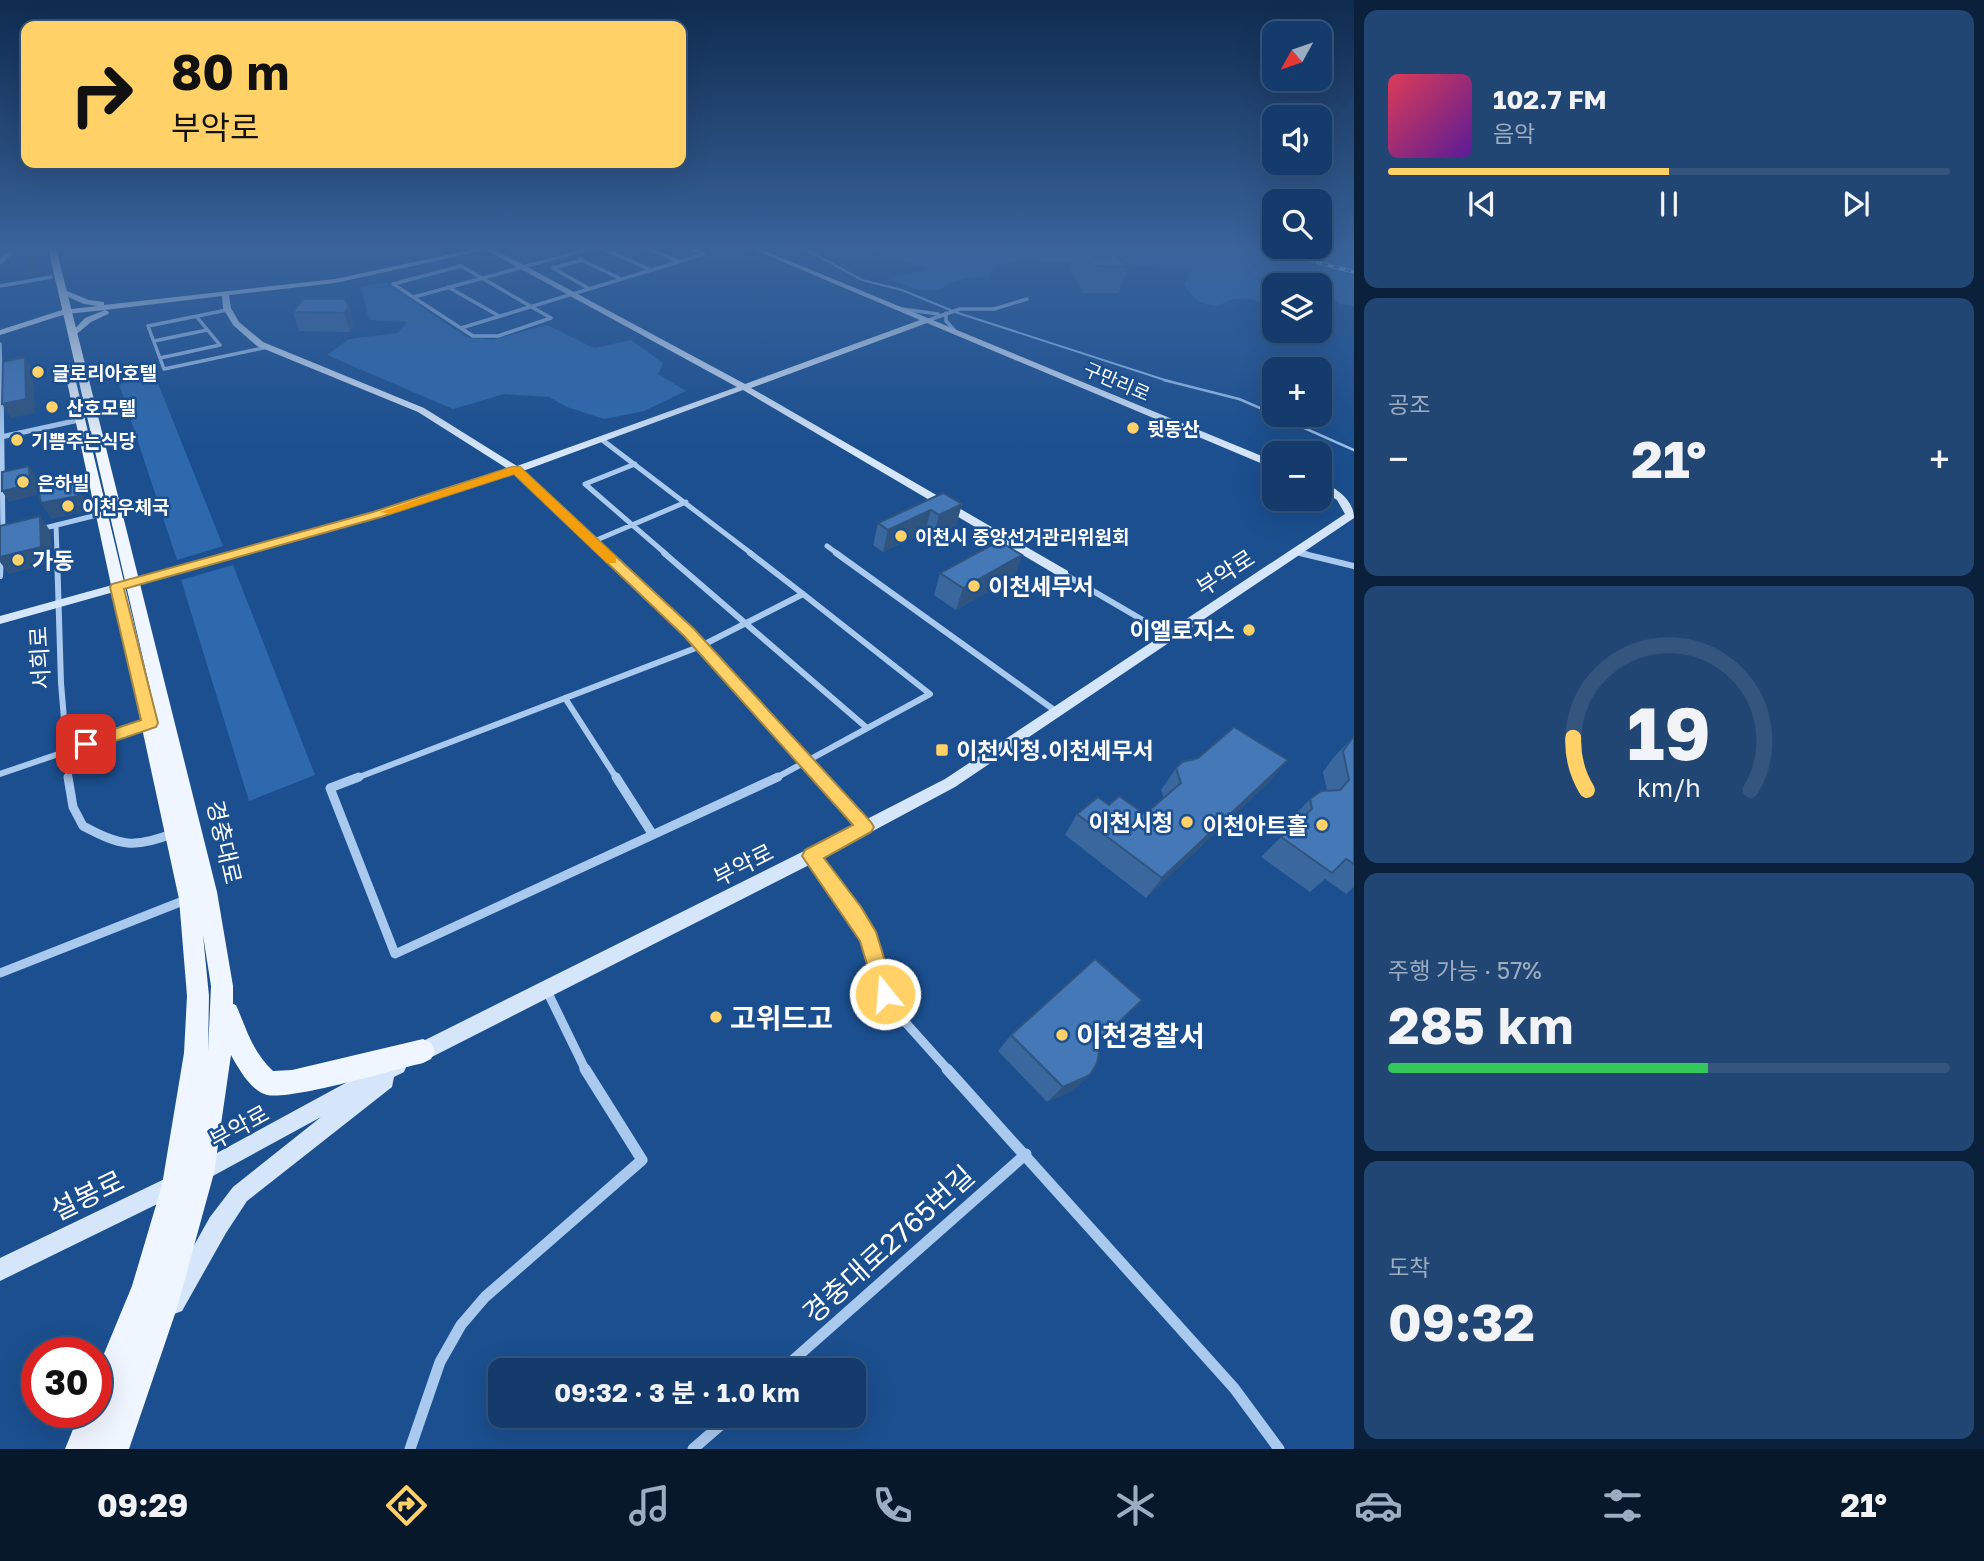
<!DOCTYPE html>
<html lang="ko">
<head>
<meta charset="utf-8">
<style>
  :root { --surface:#143b6b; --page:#214673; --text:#f1f3f6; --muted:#9dadc1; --line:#33557e; --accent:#ffd166 }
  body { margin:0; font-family:"Golos Text","Noto Sans KR",sans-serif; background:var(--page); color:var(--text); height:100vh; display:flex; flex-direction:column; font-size:26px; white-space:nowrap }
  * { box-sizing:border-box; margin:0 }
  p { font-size:23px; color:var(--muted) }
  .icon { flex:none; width:38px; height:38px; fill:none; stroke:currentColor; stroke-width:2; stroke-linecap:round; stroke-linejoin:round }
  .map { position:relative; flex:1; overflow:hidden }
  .sheet { display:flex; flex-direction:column; gap:10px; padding:10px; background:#0b203b; width:630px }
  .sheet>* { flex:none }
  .guide { position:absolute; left:21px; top:21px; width:665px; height:147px; border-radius:14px; box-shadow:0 7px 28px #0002,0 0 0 2px var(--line); background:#ffd166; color:#111; overflow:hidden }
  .needle { width:46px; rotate:230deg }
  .buttons { position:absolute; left:1262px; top:21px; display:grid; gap:14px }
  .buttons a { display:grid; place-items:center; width:70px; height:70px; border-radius:14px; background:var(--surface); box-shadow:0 7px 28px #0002,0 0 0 2px var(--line); font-size:35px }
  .speed { position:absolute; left:21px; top:1337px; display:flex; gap:14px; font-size:35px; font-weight:700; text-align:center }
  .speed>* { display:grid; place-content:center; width:91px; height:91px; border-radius:50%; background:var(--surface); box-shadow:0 7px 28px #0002,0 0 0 2px var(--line); line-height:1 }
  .speed .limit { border:10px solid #d22; background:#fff; color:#111 }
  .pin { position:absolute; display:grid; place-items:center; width:60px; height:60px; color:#fff; margin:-30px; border-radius:14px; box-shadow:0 4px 10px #0006 }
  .me { position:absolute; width:77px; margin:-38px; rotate:343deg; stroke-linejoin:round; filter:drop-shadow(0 0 5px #0008) }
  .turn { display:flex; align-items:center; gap:24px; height:147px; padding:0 35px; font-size:32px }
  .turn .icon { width:91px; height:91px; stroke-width:2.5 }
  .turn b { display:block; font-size:49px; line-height:60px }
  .big { font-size:52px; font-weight:700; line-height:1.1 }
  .sheet .tile { flex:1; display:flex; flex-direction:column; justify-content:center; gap:10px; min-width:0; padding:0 24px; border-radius:14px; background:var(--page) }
  .sheet .dial { align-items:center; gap:0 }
  .dial svg { height:182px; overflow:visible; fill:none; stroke:var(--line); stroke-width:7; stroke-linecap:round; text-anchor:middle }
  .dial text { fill:var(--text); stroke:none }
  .song { display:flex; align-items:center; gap:21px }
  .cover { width:84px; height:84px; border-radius:10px; background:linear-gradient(135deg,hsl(350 70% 55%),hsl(270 70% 35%)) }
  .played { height:7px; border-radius:4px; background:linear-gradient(90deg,var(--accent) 50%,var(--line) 50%) }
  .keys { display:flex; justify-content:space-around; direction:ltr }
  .heat { display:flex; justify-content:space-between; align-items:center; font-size:38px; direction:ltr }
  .charge { height:10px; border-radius:5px; background:linear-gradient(90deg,#34c759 57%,var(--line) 0) }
  .trip { position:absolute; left:488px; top:1358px; width:378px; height:70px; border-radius:14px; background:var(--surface); box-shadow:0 7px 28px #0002,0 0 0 2px var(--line); font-weight:700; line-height:70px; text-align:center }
  .menu { display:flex; height:112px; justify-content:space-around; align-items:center; background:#08182b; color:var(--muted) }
  .menu .icon { width:49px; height:49px }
  .menu .selected { color:var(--accent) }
  .menu b { font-size:32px; color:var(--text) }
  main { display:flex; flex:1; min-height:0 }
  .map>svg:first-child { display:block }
  .green { fill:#2e69ad }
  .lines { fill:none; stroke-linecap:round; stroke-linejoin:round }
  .stream-far1 { stroke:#9cc4f0; stroke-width:2 }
  .stream { stroke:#9cc4f0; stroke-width:2.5 }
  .street-far4 { stroke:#a9c9ee; stroke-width:3.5 }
  .street-far3 { stroke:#a9c9ee; stroke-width:5 }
  .street-far2 { stroke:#a9c9ee; stroke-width:6 }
  .street-far1 { stroke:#a9c9ee; stroke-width:9 }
  .street { stroke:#a9c9ee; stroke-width:11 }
  .secondary { fill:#d6e6fa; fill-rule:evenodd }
  .primary { fill:#f0f6ff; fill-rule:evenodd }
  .rail-casing { stroke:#fff; stroke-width:3.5 }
  .rail { stroke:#1b4f8f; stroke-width:2; stroke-dasharray:6; stroke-linecap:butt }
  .wall { fill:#3a679d }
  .shaded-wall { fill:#305480 }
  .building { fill:#4478b7; stroke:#305480; stroke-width:2 }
  .route { fill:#ffd166; stroke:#a68842; stroke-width:2 }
  .slow { fill:#f59e0b }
  .poi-dot { fill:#ffd166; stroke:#1b4f8f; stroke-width:2.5 }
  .labels { text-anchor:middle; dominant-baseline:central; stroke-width:5; stroke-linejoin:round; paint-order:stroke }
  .far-poi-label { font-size:19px; font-weight:bold; fill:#fff; stroke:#1b4f8f; text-anchor:start }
  .far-street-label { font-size:19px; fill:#fff; stroke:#1b4f8f }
  .poi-label { font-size:23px; font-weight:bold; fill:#fff; stroke:#1b4f8f; text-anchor:start }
  .street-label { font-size:23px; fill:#fff; stroke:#1b4f8f }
  .near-poi-label { font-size:28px; font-weight:bold; fill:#fff; stroke:#1b4f8f; text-anchor:start }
  .near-street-label { font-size:28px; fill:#fff; stroke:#1b4f8f }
</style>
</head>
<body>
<main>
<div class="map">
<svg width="1354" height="1449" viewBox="0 0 1354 1449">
  <rect width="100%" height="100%" fill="#1b4f8f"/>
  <path class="green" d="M865,248h489v58l-13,-2 -21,-14v-5c-10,0 -14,-5 -22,-8 -15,-4 -27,-2 -41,2l17,9v17c-21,-5 -38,-13 -55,1 -21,-2 -24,-5 -35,-22l5,-9 -6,-7 -158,-8 -31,5 -4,11 -23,2 -17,5 -10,7h-21l-27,-10v-3l35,-8z
    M385,282l81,55 26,3 55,-15 47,23 37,-8 32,23 -5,11 28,17 -42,20 -40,8 -37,-12 -18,-10 -45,-3 -51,15 -126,-54 22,-16 48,-6 11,-11 -39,-2 -8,-33z
    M155,376l68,170 -46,14 -58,-176z
    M233,565l82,210 -66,26 -68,-221z"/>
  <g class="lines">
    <path class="stream-far1" d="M803,248l59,32 40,10 53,22 216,70"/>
    <path class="stream" d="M1164,380l75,19 35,15
      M1275,415l79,35"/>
    <path class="street-far4" d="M601,248l48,21
      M647,248l30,13
      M690,248l14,6
      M579,259l40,19
      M582,260l-29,8 35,20
      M461,266l90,52 -53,18h-25l-80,-52z
      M0,286l51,-9
      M448,287l51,29
      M414,297l178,-49
      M902,309l36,5
      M227,310l-79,16 16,43 104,-22
      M946,313v8l10,11
      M926,321l34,-12h34l33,-10
      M461,328l243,-74
      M154,341l53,-11
      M0,344l1,38
      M160,358l60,-13 -24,-29"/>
    <path class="street-far3" d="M1,380l2,154
      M1,437l78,-17
      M601,439l151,115
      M635,464l-50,20 81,70
      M56,525l1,29
      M41,529l60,-15
      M592,542l94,-40
      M827,546l11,8
      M1298,552l9,2"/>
    <path class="street-far2" d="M57,553l4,130 8,96
      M664,553l203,175
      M750,553l53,41
      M836,553l221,159
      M1300,553l54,13
      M1064,574l106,62
      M0,576l1,-20
      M565,698l52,81
      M0,774l149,-51
      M354,779l347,-133 102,-52
      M774,779l156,-85 -127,-100"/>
    <path class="street-far1" d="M68,777l5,30 10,19c38,20 51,23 91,7
      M359,777l-29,11 65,166 383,-177
      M616,777l37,58
      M812,856l51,70 34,87 52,58
      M0,973l188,-74
      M547,991l39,80"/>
    <path class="street" d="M947,1069l287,319 45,61
      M782,1370l244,-216
      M410,1449l30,-87 21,-37 24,-28 157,-137 -57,-91
      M693,1449l38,-33"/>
    <path class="secondary" d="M12,248h7l-19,17v-6z
      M479,248h13l253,136 175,-64 -170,-72h8l516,213v7l-4,-1 -343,-144 -176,65 317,183v6h-8l-317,-187 -220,81 170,159 174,189 78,-40 400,-265 -8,-14 -17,-11v-7c16,5 34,18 34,36l-399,269 -138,74 -399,203 -7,-3 -3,-7 3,-7 443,-221 -169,-190 -171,-162 -133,43 -381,107v-8l373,-103 135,-44 -90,-57 -161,-66 -24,-21 -10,-17 -1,-12 -117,14 4,2 -1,2 -17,8 -18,15 -4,-2 16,-17 20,-8 -39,4 -66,21v-5l62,-20 36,-4 -14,-2 -25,-11v-4h3l27,11 15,2v3l231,-26zM486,250l251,137 -220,79 -93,-58 -161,-66 -24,-20 -8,-14 -2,-13 106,-12z
      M397,1055l7,3 3,7 -3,7 -10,5 -2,10 -145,114 -21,32 -44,78 -8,3 -8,-3 -3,-8 3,-8 44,-78 23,-30 88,-70 -121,66 -7,-3 -3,-7 3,-7z
      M175,1174l7,4 4,7 -4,7 -182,89v-23z"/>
    <path class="primary" d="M48,248h8l161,644 16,94v18l3,1c11,25 16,46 37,66l19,-1 131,-31 8,4 4,8 -4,8 -8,4c-31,7 -130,37 -156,32 -16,-4 -29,-27 -36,-40l-17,118 -37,135 -48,141h-32l11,-29 -11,29h-32l15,-37h16v-39l36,-87 30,-101 22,-132 3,-57 -8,-97 -116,-536 9,2 88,367zM203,935l8,51 -3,65 1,-55z"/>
    <defs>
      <path id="rail" d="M1264,248l90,24"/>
    </defs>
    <use href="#rail" class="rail-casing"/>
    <use href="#rail" class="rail"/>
  </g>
  <path class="wall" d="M1077,248h32l19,19 -10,26h-35l-13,-23z
    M349,306l5,19 -4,7 -51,-1 -6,-19z
    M962,504l-6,21 -23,12 -8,-5 -42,20 -10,-7 5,-22z
    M1022,555l-8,22 -58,33 -22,-15 6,-22z
    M1354,736v151l-8,7 -21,-15 -15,13 -49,-35 30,-30 -1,-7 20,-21 17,-8 -4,-19 10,-14 20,-21z
    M1176,768l94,13 -124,117 -81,-63 12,-21h68l19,-16 -3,-8z
    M1125,1018l-28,27 -7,30 -17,15 -26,12 -49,-51 13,-16z"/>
  <path class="shaded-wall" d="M30,248h3l9,16 2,10 -17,3 -14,-26z
    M104,248h40l-37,6z
    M349,306l5,19 -4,7 -6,-19z
    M25,357l8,14 2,42 -24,5 -9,-14z
    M29,466l7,10 1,19 -28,7 -7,-11z
    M72,472l10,16 6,23 -37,8 -10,-16z
    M962,504l-6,21 -23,12 6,-22z
    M931,510l-6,22 -42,20 5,-22z
    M40,516l11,16 1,31 -43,11 -9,-12v-5z
    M1022,555l-8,22 -58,33 7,-22z
    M1288,760l-18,21 -124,117 16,-20z
    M1090,1075l-17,15 -26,12 16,-15z"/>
  <path class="building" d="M12,248h18l-17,3z
    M1081,248h28l19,19 -35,-1z
    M303,299h41l5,7 -5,7 -51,-1z
    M25,357l1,42 -24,5 1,-42z
    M29,466l1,19 -28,6v-19z
    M72,472l6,24 -37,7 -4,-21z
    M943,493l19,11 -23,11 -8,-5 -43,20 -10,-7z
    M40,516l1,31 -41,10v-31z
    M999,541l23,14 -59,33 -23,-15z
    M1234,727l54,33 -126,118 -85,-64 21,-17 11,8 10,-9 26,18 36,-31 -5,-15 6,-6 16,-4z
    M1354,736v128l-8,-5 -14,14 -51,-36 31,-28 -2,-10 11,-8 19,-1 9,-10 -6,-29 10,-14z
    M1095,959l47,41 -46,44 4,4 -3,15 -7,12 -27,12 -52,-52z"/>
  <linearGradient id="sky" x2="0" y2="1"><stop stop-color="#0f2b4f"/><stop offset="0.55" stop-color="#39639b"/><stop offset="1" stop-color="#39639b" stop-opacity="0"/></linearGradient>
  <rect width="1354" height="451" fill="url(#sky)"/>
  <path class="route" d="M512,467h8l174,162 177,193 3,5 -3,5 -47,26 37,49 15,25 19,62 -3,7 -7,3 -7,-3 -18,-60 -58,-85 3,-6 48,-25 -169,-189 -170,-162 -133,43 -257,72 34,134 -2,4 -70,24 -5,-2 -3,-5 3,-4 60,-20 -31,-133 2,-3 261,-72z"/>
  <path class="slow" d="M512,467h8l96,90v6h-9l-93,-89 -124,40 -10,-2z"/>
  <g class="poi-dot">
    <circle cx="38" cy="372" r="7"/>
    <circle cx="52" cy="407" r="7"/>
    <circle cx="1133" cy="428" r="7"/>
    <circle cx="17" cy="440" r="7"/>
    <circle cx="23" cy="482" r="7"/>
    <circle cx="68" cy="506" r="7"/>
    <circle cx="901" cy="536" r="7"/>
    <circle cx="18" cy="560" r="7"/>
    <circle cx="974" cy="586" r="7"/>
    <circle cx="1249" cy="630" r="7"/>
    <rect x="935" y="743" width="14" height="14" rx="3.5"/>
    <circle cx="1187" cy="822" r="7"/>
    <circle cx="1322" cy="825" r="7"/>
    <circle cx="716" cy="1017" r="7"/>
    <circle cx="1062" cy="1035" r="7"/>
  </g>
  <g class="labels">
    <g class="far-poi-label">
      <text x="52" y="372">글로리아호텔</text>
      <text x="66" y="407">산호모텔</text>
      <text x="1147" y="428">뒷동산</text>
      <text x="31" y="440">기쁨주는식당</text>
      <text x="37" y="482">은하빌</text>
      <text x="82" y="506">이천우체국</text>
      <text x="915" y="536">이천시 중앙선거관리위원회</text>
    </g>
    <g class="far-street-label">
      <text transform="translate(1117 381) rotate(23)">구만리로</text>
    </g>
    <g class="poi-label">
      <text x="32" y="560">가동</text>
      <text x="988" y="586">이천세무서</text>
      <text x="1235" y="630" text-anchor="end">이엘로지스</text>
      <text x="956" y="750">이천시청.이천세무서</text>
      <text x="1173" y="822" text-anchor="end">이천시청</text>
      <text x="1308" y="825" text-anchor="end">이천아트홀</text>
    </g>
    <g class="street-label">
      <text transform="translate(1225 572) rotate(-33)">부악로</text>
      <text transform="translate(39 658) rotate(-93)">서희로</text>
      <text transform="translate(225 842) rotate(77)">경충대로</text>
      <text transform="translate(743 864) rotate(-27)">부악로</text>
      <text transform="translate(239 1126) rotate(-29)">부악로</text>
    </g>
    <g class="near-poi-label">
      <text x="730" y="1017">고위드고</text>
      <text x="1076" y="1035">이천경찰서</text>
    </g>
    <g class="near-street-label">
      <text transform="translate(87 1195) rotate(-26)">설봉로</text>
      <text transform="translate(888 1244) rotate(-42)">경충대로2765번길</text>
    </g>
  </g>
</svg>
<div class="buttons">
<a><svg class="needle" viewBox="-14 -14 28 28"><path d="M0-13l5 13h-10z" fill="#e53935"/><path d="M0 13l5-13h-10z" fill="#9dadc1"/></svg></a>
<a><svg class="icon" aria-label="sound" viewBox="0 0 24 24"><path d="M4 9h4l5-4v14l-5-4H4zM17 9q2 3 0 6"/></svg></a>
<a><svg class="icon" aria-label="search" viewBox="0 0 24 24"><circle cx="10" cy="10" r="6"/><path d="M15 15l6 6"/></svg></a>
<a><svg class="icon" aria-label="layers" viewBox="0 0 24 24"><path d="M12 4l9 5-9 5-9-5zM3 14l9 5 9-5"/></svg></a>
<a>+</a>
<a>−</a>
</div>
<div class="speed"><div class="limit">30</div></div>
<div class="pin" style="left:86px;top:744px;background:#d93025"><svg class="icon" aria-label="arrive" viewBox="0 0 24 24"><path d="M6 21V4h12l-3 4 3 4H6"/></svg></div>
<svg class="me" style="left:885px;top:994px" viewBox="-20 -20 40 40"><circle r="17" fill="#ffd166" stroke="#fff" stroke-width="3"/><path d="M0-11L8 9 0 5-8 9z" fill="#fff"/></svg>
<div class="trip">09:32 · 3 분 · 1.0 km</div>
<div class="guide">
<div class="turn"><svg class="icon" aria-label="right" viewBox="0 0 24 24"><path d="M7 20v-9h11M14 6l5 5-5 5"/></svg><div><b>80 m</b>부악로</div></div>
</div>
</div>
<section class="sheet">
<div class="tile">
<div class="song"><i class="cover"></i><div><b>102.7 FM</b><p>음악</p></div></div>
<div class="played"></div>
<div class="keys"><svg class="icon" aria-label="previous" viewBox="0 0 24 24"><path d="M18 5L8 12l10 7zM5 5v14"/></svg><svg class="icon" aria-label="pause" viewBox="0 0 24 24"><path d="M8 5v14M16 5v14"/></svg><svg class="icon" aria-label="next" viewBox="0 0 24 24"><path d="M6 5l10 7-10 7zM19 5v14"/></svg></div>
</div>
<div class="tile"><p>공조</p>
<div class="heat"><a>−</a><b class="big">21°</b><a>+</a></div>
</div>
<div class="tile dial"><svg viewBox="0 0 100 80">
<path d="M14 69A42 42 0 1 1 86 69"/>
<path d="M14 69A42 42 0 0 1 8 46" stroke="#ffd166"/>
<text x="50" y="56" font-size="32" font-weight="700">19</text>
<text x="50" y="72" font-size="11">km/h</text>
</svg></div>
<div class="tile"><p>주행 가능 · 57%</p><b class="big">285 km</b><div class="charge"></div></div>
<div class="tile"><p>도착</p><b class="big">09:32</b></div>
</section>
</main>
<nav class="menu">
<b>09:29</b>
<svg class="icon selected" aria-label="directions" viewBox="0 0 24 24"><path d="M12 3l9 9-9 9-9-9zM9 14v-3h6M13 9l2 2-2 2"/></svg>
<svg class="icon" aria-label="music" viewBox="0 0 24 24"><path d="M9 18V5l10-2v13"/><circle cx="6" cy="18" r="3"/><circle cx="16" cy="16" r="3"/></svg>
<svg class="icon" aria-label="phone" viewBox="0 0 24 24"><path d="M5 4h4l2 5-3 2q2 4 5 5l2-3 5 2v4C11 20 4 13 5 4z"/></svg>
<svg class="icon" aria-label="climate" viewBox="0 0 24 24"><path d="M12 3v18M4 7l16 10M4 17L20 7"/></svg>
<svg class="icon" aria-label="car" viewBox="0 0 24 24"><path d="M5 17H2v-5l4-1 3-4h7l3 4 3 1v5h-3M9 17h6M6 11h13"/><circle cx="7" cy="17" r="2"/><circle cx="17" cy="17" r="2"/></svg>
<svg class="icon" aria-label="filters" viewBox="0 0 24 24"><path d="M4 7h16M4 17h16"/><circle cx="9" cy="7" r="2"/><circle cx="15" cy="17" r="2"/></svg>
<b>21°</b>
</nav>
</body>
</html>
